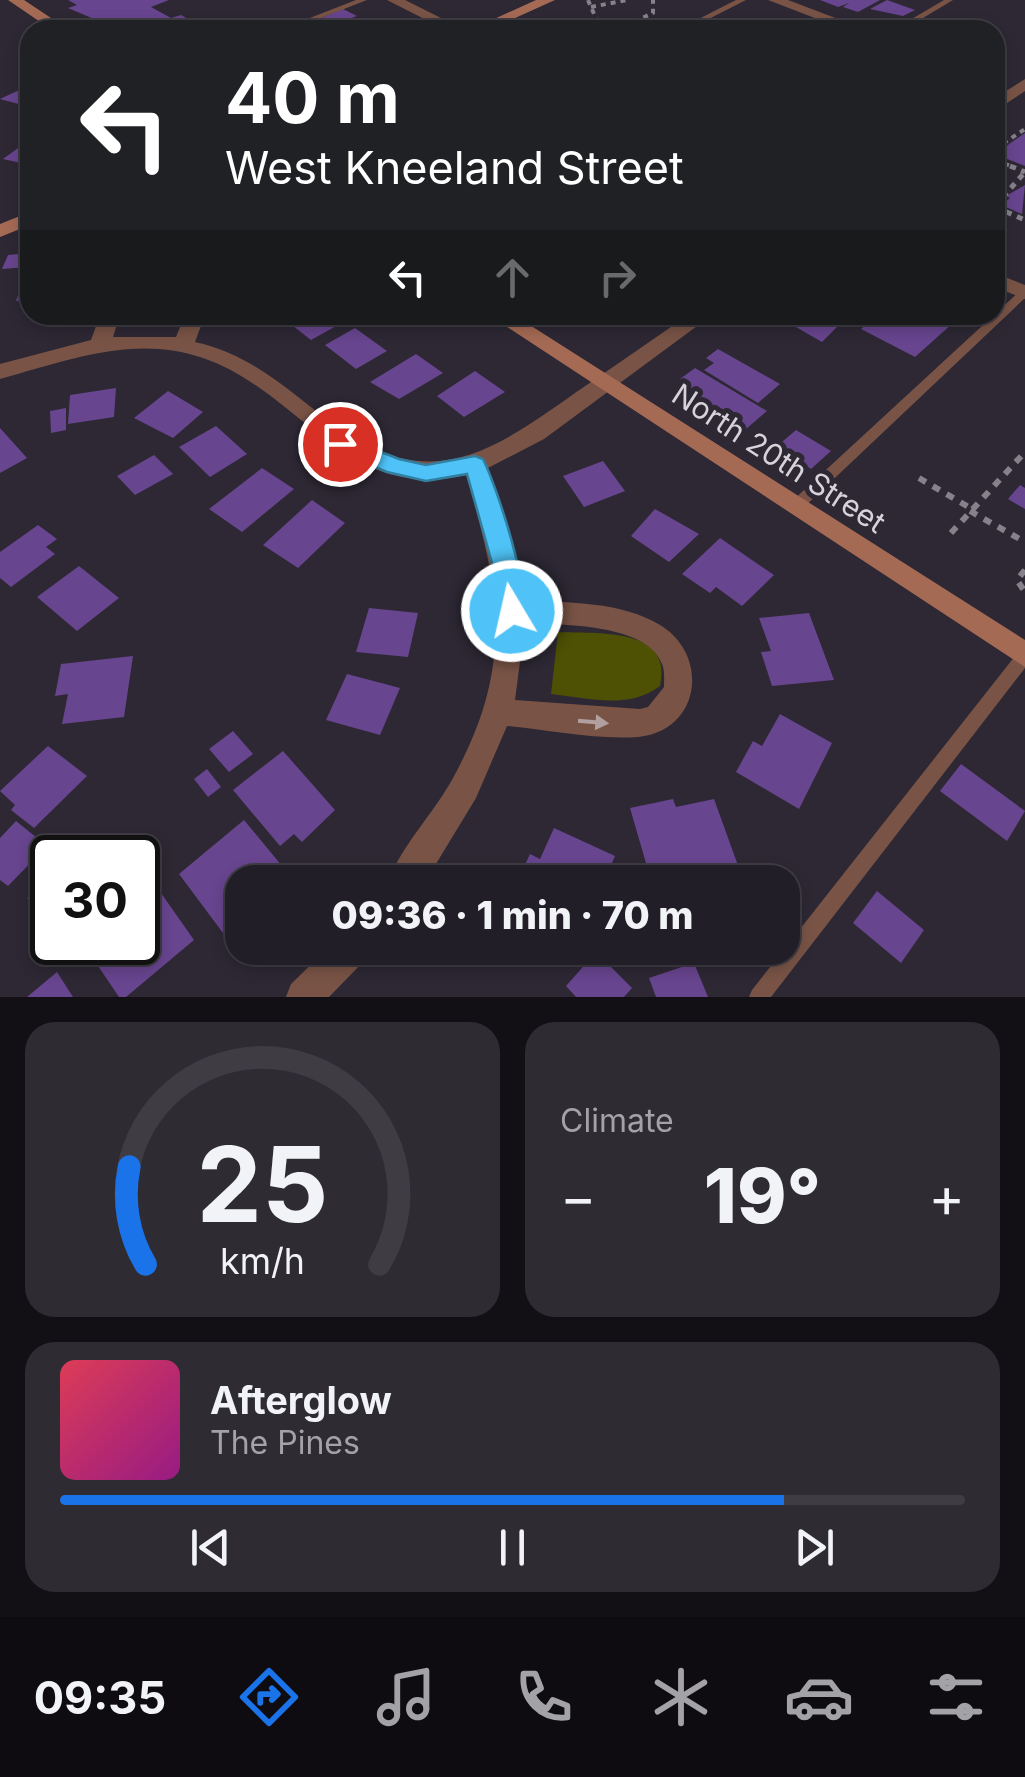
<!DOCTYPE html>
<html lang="en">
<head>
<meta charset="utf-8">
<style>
  :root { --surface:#221e27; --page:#2e2b33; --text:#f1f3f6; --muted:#a2a2a7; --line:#3f3c44; --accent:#1a73e8 }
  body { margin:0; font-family:Inter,sans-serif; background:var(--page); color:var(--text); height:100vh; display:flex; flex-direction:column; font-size:38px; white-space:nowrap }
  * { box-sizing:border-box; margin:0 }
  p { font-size:32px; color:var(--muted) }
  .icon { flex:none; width:55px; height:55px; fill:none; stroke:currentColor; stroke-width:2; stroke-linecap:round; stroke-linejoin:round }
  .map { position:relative; height:997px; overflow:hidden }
  .side { display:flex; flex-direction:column; gap:25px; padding:25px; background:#131015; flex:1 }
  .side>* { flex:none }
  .banner { position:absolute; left:20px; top:20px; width:985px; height:305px; border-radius:30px; box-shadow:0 5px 15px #0003,0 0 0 2px var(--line); background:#202124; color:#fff; overflow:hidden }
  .speed { position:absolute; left:30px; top:835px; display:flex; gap:20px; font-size:50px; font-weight:700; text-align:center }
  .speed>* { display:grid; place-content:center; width:130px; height:130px; border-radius:50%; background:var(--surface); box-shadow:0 5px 15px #0003,0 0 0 2px var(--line); line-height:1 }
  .speed .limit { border:5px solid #111; border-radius:15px; background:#fff; color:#111 }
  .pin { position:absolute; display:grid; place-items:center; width:85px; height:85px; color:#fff; margin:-42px; border:5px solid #fff; border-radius:50%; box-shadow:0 2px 10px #0007 }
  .me { position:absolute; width:110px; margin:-55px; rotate:351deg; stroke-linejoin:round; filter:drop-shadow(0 0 8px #0008) }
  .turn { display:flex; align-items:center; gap:35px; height:210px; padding:0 40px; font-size:45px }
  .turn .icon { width:130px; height:130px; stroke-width:2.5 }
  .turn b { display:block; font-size:70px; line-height:85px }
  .lanes { display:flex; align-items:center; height:95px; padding:0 40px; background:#0003; justify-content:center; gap:50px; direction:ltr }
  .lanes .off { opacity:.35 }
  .big { font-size:75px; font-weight:800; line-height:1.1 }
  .side .tile { flex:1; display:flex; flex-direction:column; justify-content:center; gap:15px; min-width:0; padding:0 35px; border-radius:30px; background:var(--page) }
  .side .dial { align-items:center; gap:0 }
  .dial svg { height:260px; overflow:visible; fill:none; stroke:var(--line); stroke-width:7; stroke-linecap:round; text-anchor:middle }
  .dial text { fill:var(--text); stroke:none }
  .song { display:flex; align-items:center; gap:30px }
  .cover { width:120px; height:120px; border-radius:15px; background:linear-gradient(135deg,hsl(350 70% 55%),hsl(310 70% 35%)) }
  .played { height:10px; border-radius:5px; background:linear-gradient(90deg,var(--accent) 80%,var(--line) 80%) }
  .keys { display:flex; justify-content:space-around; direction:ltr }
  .heat { display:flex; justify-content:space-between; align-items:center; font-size:55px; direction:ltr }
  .side .tiles { flex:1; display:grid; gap:25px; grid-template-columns:1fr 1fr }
  .tile:last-child { grid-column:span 2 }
  .trip { position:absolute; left:225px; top:865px; width:575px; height:100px; border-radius:30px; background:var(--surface); box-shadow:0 5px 15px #0003,0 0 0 2px var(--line); font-weight:800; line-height:100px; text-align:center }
  .menu { display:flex; height:160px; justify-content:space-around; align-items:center; background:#0e0c10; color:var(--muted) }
  .menu .icon { width:70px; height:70px }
  .menu .active { color:var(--accent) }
  .menu b { font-size:45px; color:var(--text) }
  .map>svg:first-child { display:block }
  .green { fill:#4e5003 }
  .building { fill:#68458f }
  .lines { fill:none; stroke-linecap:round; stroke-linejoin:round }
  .path-far2 { stroke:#86828c; stroke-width:4; stroke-dasharray:5 5; stroke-linecap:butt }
  .path-far1 { stroke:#86828c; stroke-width:5; stroke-dasharray:6 6; stroke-linecap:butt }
  .path { stroke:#86828c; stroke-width:6; stroke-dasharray:8 8; stroke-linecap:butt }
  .lane { fill:#795446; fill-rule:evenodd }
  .street { fill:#795446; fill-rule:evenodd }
  .secondary { fill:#a56a54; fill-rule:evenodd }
  .oneway { fill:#b1a09f }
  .route { fill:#4fc3f7; stroke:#337fa1; stroke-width:2.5 }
  .labels { text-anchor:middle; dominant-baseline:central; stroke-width:10; stroke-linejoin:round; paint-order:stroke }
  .street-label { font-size:30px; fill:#d6d3db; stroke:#2d2834 }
</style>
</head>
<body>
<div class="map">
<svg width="1025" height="997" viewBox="0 0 1025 997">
  <rect width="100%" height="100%" fill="#2d2834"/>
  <path class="green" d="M558,632c38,2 116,-6 102,54 -32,24 -71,12 -109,8z"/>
  <path class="building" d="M68,0h101l-18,7 20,11 10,-3 23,13 -100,2 -10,-6 7,-2 -33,-14 9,-3z
    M820,0h60l-22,12 -15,-5 6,-4 -11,4z
    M887,0l28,10 -12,6 -33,-7z
    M343,9l14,7 -27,10 -14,-6z
    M564,19l15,6 9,5 -48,-2z
    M30,85v22l-30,-8z
    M1025,133v33l-28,-11 12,-11z
    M25,143l5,1v21l-27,-6z
    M1025,185l-3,29 -21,-9 9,-7 -4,-2z
    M30,253v47l-14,1 12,-34 -26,2 6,-14z
    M301,315h55l-45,25 -23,-18z
    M775,315h42l21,11 -16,16z
    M856,315h106l-47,42 -54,-28 8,-7z
    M355,328l32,23 -31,18 -31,-24z
    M718,349l62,35 -22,19 -54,-33 10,-7 -8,-5z
    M416,354l27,19 -44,26 -29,-17z
    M695,368l72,43 -21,18 -22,-14 -3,3 -41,-29 7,-5 -7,-5z
    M475,371l30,21 -41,25 -27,-21z
    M116,388l-2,29 -46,7 2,-29z
    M168,391l35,21 -30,26 -39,-20z
    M66,408v22l-15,3 -1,-22z
    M216,426l31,28 -37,23 -31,-30z
    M0,428l27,30 -27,15z
    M796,430l35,21 -20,18 -35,-22z
    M154,455l19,19 -38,21 -18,-19z
    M603,461l22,30 -41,16 -21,-31z
    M262,468l32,21 -52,43 -33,-23z
    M1020,485l5,3v21l-17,-10z
    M312,500l33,23 -47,45 -35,-23z
    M655,509l44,25 -30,28 -38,-26z
    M38,525l19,14 -11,8 9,7 -44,33 -11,-9v-26z
    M720,538l54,37 -32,31 -26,-19 -6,6 -28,-19z
    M79,566l40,32 -42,33 -40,-34z
    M369,608l49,5 -10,44 -52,-5z
    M809,613l25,67 -62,6 -11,-34 10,-1 -12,-33z
    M133,656l-9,61 -62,7 6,-30 -13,2 6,-32z
    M347,674l53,14 -20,47 -54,-15z
    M780,714l52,29 -33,66 -63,-37 17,-31 9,5z
    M233,731l20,23 -24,18 -20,-23z
    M48,746l39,30 -53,52 -23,-18 4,-5 -15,-14z
    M283,751l52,59 -33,32 -8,-8 -14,12 -47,-56z
    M961,764l64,47 -18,30 -67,-50z
    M207,769l14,18 -13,10 -14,-18z
    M673,799l3,8 38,-8 30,83h-37l-6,-16 -51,11 -20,-69z
    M244,820l38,46 -18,16h-22v34l-19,17 -44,-59z
    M16,821l31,25 -39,40 -8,-6v-42z
    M554,828l61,28 -11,26h-87l13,-28 10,5z
    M52,879v50l-4,3 -21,-34z
    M877,891l47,39 -23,33 -48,-40z
    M161,893l33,47 -68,57h-7l-31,-46 11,-9h39v-30z
    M596,952l36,36 -8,9h-48l-10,-11z
    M694,963l14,34h-52l-7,-19z
    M57,972l16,25h-46z"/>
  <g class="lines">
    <path class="path-far2" d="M588,0l13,30
      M591,7l36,-7
      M616,30l37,-17v-13
      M640,30l27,-12
      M995,149l30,-20
      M995,160l21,8"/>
    <path class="path-far1" d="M1010,166l15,6
      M995,206l30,-34
      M995,207l30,13"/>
    <path class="path" d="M919,478l53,31
      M970,511l55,31
      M951,533l74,-81
      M1025,570l-8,10 8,12"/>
    <path class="lane" d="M356,0h11l-77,30h-11z
      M736,0h10l-59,30h-10z
      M944,0h9l-50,30h-10z
      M1025,290v8l-225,213h-10l-2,-4 2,-4 230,-212z
      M1025,649v19l-254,329h-22l3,-7 267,-339z"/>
    <path class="street" d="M387,0h18l60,30h-19z
      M768,0h20l79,30h-21z
      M1025,79v12l-30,20v-13z
      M995,273l30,12v14l-30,-12z
      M100,315h20l-7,22h63l9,-22h20l-10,27c61,13 99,55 148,89 92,63 154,17 232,-38 38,-26 76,-52 113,-78h24l-168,124 -56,29 27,84 9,48c44,3 97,1 136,25 50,30 41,106 -22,112 -42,3 -89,-7 -131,-11l-31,72 -51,84h-37c13,-36 46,-69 65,-104 61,-111 48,-186 13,-303 -122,28 -164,-83 -263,-117 -69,-24 -137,3 -203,21v-15l91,-24zM525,623c36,2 122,0 137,41 3,7 2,16 2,23l-16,20 -8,2 -125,-9z
      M328,948h43l-6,12 -36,37h-43l5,-13z"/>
    <path class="secondary" d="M8,0h16l45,30h-17z
      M536,0h19l-66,30h-19z
      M30,212v13l-30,12v-13z
      M489,315h25l511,325v27z"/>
  </g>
  <defs><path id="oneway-solid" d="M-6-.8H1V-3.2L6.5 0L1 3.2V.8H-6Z" transform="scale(2.5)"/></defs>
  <use class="oneway" href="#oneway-solid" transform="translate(593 722) rotate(5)"/>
  <path class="route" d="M340,436l59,23 27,6 49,-9 8,3c13,26 50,135 37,160l-8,3 -9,-3 -9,-49 -27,-96 -41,7 -39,-9 -55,-23 -3,-5 3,-5z"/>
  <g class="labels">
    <g class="street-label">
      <text transform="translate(779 458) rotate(33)">North 20th Street</text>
    </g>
  </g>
</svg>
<div class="speed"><div class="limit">30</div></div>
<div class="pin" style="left:340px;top:444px;background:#d93025"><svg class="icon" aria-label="arrive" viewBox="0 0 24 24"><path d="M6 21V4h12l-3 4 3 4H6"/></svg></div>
<svg class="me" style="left:512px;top:611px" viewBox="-20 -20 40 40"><circle r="17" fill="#4fc3f7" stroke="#fff" stroke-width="3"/><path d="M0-11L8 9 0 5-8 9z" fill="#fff"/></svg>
<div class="trip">09:36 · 1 min · 70 m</div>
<div class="banner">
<div class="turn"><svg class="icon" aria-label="left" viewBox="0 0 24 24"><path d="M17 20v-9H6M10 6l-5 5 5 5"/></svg><div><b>40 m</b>West Kneeland Street</div></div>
<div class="lanes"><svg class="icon" aria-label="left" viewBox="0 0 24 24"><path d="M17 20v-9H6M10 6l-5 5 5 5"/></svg><svg class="icon off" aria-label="ahead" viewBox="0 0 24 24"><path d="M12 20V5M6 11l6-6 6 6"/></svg><svg class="icon off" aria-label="right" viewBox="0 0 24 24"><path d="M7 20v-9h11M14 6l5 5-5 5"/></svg></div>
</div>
</div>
<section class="side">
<div class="tiles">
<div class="tile dial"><svg viewBox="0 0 100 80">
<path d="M14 69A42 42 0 1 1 86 69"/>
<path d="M14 69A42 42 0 0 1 9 39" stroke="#1a73e8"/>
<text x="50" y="56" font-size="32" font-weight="700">25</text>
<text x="50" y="72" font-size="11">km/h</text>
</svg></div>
<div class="tile"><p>Climate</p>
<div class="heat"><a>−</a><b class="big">19°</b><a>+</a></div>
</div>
<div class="tile">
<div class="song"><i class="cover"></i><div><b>Afterglow</b><p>The Pines</p></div></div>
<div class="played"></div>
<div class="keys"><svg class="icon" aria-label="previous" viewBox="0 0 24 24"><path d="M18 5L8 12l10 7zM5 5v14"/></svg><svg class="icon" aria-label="pause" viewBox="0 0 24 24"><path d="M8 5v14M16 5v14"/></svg><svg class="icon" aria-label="next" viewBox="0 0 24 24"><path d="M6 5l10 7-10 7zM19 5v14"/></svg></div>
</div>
</div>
</section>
<nav class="menu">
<b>09:35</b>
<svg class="icon active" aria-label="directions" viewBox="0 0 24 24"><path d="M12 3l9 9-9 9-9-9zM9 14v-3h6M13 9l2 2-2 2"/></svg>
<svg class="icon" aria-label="music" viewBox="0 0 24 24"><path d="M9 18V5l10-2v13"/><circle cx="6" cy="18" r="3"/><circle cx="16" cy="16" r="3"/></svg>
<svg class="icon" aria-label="phone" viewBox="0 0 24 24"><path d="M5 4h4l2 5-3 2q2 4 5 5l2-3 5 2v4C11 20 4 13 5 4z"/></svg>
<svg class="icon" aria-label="climate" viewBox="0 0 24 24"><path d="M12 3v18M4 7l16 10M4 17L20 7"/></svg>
<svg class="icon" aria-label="car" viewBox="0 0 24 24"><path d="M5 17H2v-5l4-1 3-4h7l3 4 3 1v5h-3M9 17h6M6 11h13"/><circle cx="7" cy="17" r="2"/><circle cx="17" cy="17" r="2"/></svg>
<svg class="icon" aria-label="filters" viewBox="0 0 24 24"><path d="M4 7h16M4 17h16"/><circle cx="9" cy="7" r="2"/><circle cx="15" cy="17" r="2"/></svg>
</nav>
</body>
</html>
